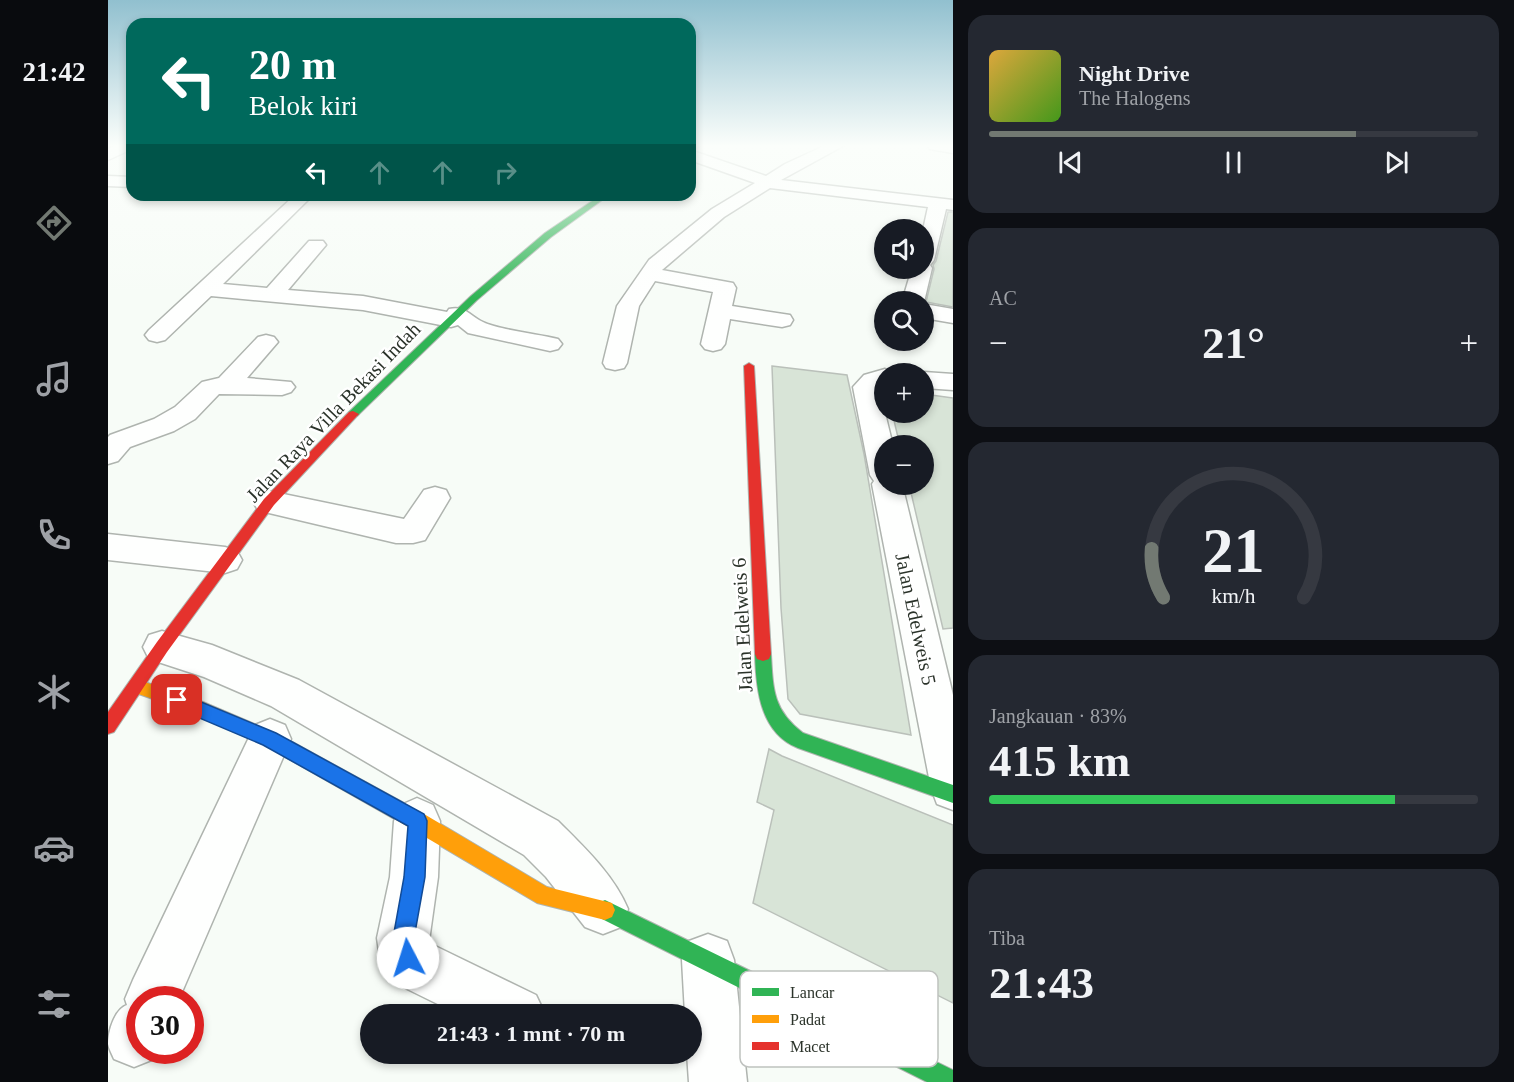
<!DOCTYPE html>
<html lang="id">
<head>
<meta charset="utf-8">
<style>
  :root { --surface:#171b24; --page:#242831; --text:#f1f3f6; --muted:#9ea1a6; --line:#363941; --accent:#727972 }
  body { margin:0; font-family:"Times New Roman",serif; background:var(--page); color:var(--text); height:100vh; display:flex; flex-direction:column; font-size:22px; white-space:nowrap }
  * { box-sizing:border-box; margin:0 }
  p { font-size:20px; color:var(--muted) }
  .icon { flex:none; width:33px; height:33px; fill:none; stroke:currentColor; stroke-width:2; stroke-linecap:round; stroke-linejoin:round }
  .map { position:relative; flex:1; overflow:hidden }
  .panel { display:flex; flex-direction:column; gap:15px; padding:15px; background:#0d0f14; width:561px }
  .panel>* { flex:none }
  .top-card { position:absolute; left:18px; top:18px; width:570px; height:183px; border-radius:18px; box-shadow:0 3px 9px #0003; background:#00695c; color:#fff; overflow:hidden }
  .tools { position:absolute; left:766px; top:219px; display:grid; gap:12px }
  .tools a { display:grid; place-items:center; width:60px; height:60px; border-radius:50%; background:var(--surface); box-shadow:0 3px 9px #0003; font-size:30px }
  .speed { position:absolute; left:18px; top:986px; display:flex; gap:12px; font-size:30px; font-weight:700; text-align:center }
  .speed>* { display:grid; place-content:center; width:78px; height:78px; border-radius:50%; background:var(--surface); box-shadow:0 3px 9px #0003; line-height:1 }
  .speed .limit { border:9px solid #d22; background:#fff; color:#111 }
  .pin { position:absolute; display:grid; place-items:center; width:51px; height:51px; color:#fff; margin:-26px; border-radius:12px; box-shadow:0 3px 9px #0006 }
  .me { position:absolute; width:66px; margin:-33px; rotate:355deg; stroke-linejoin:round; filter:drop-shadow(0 0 4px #0008) }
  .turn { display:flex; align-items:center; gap:21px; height:126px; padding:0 24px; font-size:27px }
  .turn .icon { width:78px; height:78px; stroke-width:2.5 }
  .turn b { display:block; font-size:42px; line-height:51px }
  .lanes { display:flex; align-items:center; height:57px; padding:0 24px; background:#0003; justify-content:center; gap:30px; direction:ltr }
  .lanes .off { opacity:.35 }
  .big { font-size:45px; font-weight:600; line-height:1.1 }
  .panel .tile { flex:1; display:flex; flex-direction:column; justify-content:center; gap:9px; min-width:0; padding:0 21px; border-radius:18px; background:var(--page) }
  .panel .dial { align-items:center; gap:0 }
  .dial svg { height:156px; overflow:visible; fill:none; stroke:var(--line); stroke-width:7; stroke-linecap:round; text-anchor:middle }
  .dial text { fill:var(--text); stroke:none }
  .song { display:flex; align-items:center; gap:18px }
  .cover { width:72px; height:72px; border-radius:9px; background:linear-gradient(135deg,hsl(40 70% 55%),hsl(100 70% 35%)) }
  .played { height:6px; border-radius:3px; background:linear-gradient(90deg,var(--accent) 75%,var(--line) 75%) }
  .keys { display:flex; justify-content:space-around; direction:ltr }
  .heat { display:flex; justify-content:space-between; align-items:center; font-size:33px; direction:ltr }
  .charge { height:9px; border-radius:4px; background:linear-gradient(90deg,#34c759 83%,var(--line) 0) }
  .trip { position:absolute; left:252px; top:1004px; width:342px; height:60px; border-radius:30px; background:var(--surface); box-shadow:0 3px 9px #0003; font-weight:600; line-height:60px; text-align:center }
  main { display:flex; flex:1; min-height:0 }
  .tabs { display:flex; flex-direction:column; width:108px; justify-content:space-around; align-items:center; background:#090b0e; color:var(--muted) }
  .tabs .icon { width:42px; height:42px }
  .tabs .on { color:var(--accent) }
  .tabs b { font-size:27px; color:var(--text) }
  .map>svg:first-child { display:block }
  .building { fill:#d8e4d7; stroke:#bac0ba; stroke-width:1.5 }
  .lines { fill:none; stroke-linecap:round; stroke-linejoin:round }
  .street-casing { stroke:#afb4af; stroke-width:3 }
  .fast-casing { stroke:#afb4af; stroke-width:2 }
  .slow-casing { stroke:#afb4af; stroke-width:2 }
  .jam-casing { stroke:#afb4af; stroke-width:2 }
  .street { fill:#fefffe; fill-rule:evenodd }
  .fast { fill:#30b455; fill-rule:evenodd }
  .slow { fill:#ff9f0a; fill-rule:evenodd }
  .jam { fill:#e5322d; fill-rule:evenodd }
  .route { fill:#1a73e8; stroke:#114b97; stroke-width:1.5 }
  .labels { text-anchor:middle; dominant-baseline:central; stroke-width:5; stroke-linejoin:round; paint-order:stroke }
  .street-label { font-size:20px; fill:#2b332a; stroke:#fff }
  .key { fill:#fff; stroke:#bfc2bf; stroke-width:1.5 }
  .key-label { font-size:16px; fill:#2b332a }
</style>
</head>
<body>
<main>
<nav class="tabs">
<b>21:42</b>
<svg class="icon on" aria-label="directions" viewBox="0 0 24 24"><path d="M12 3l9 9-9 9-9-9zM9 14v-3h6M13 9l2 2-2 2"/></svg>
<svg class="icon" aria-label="music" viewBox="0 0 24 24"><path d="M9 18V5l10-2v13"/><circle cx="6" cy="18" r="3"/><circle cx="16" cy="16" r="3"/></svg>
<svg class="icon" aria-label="phone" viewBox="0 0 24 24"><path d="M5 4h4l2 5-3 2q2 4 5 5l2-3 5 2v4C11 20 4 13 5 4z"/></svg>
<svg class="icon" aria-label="climate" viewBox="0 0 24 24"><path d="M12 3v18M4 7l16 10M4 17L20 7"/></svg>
<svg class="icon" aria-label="car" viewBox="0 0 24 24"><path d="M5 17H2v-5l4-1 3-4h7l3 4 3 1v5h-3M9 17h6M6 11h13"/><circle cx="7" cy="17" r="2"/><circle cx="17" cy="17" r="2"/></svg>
<svg class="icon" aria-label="filters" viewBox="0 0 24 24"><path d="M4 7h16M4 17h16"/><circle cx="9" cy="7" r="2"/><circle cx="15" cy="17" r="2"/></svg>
</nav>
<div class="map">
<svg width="845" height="1082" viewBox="0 0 845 1082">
  <rect width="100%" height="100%" fill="#f7fcf7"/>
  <path class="building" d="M840,212h5v95l-27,-5 8,-33 -1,-4 3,-4z
    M664,366l75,9 17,79 47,281 -111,-21 -12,-15 -7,-91z
    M816,394l29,4v230l-10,1 -34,-145h15v-38h-24l-8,-34h32z
    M661,749l13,7 171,69v178l-200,-100 21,-93 -17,-8z"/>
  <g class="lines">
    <defs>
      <path id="street" d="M7,146h17v3l-24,11v-11z
        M716,146h19l-62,34 172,20v10l-7,-1 -12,51 -4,5 2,3 -8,34h-22l10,-34h12l-1,-38 5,-23 -158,-19 -46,29 -62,53 71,13 3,5 -4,18 58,9 3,5 -3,5 -8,2 -52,-8 -5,25 -4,5 -8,2 -8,-2 -4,-5 12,-52 -58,-11 -16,25 -12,57 -3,5 -9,2 -9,-2 -3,-5 14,-57 32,-46 63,-51 43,-26 -65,-23v-10l76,26 19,-12z
        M820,146h25v7l-23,-4z
        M0,176l24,1v10l-24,-1z
        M187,195h15l1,2 -88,87 44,4 42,-47h14l3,4 -38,45 75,6 84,16 2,-3c16,-4 21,7 34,13 16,8 56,12 75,17l4,5 -4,5 -8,2 -82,-18 -10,-8 -7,2 -88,-17 -152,-14 -46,44 -8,2 -8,-2 -4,-5 4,-5z
        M816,304l29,5v14l-29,-5z
        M158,335l8,2 4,5 -31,36 44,4 4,5 -4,5 -9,3 -63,-1 -24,25 -21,12 -44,16 -12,14 -10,3v-27l2,-2 44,-16 21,-12 27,-25 17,-4 39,-41z
        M777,369l10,5h-10v11l-6,3 14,58h-8v38h17l51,211v115l-16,-6 -6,-16 -59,-304 2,-3 -4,-6 -17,-88 11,-12z
        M816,372l29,2v16l-29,-2v-14h-5z
        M327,487l11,3 4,8 -25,42 -12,3h-17l-127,-30 -11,-3 -5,-8 5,-8 11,-3 135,28 20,-29z
        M0,534l117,13 12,4 5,9 -5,9 -12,4 -117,-13z
        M54,631l50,14 87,35 259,141c26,26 56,54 70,88l-7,18 -18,7 -18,-7 -39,-50 -22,-22 -253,-149 -67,-29 -55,-18 -6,-12 6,-12z
        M162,719l15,6 6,14 -112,260h-39v51h18l-4,9 -20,8 -20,-8c-2,-5 -5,-10 -6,-15 0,-13 7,-35 19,-39l-2,-6 8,-19 122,-255z
        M309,798l16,7 7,16 -2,56 -9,64 4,4 103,50 9,19h-87l-63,-31 -8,-13 -8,-18 -2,-14 13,-61 4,-56 7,-16z
        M600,934l19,7 7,19 13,122h-58l-2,-29h5v-39h-7l-3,-54 7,-19z"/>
      <path id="fast" d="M493,195h8l-58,42 -74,63 -120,116h-8v-4l122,-116 74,-63z
        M655,647l6,2 2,5c2,36 2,56 32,79l150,52v18l-155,-55c-38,-15 -42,-59 -43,-94l2,-5z
        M497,900l348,170v12h-26l-329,-165 -3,-7 3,-7z"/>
      <path id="slow" d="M585,146h8l-11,6v-4z
        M28,679l67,23 73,31 148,81 123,73 65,16 3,7 -3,7 -7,3 -68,-17 -127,-75 -146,-83 -71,-32 -63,-22 -2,-5 2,-5z"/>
      <path id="jam" d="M641,363l5,3 17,288 -2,5 -6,2 -6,-2 -2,-5 -11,-288z
        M245,411l6,3 -2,2 -83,89 -107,147 -53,80 -6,2v-22l49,-70 107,-143 85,-87z"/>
    </defs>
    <use href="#street" class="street-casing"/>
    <use href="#fast" class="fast-casing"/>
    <use href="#slow" class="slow-casing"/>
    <use href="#jam" class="jam-casing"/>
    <use href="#street" class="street"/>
    <use href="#fast" class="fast"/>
    <use href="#slow" class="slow"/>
    <use href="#jam" class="jam"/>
  </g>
  <linearGradient id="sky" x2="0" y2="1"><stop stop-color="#91c0cf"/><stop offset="0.49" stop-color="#fbfefb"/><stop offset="1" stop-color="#fbfefb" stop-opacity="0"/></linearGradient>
  <rect width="845" height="298" fill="url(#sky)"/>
  <path class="route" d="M69,692l99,41 148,81 3,7 -2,56 -11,61 5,20 -3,7 -8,3 -8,-3 -7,-27 11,-61 4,-51 -145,-81 -92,-39 -3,-6 3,-5z"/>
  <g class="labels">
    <g class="street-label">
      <text transform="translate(225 412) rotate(-46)">Jalan Raya Villa Bekasi Indah</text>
      <text transform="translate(808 619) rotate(78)">Jalan Edelweis 5</text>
      <text transform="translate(634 625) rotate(-93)">Jalan Edelweis 6</text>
    </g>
  </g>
  <rect x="632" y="971" width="198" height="96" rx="9" class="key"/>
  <rect x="644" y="988" width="27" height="8" fill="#30b455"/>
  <rect x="644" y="1015" width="27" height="8" fill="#ff9f0a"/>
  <rect x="644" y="1042" width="27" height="8" fill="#e5322d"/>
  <g class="key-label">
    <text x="682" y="998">Lancar</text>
    <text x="682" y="1025">Padat</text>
    <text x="682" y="1052">Macet</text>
  </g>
</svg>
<div class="tools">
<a><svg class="icon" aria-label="sound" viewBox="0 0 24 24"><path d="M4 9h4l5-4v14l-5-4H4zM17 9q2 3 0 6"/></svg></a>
<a><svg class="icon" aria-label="search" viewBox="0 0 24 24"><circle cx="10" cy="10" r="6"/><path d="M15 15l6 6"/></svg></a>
<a>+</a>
<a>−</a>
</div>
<div class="speed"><div class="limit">30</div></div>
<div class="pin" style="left:69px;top:700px;background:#d93025"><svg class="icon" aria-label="arrive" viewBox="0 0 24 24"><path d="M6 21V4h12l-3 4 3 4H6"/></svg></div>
<svg class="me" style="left:300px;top:958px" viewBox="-20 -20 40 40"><circle r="19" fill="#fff"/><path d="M0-13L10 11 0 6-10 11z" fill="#1a73e8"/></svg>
<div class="trip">21:43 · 1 mnt · 70 m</div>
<div class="top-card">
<div class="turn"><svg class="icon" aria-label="left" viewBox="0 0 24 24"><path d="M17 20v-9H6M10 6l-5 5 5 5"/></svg><div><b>20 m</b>Belok kiri</div></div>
<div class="lanes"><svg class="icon" aria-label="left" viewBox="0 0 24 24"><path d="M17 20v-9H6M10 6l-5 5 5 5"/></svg><svg class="icon off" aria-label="ahead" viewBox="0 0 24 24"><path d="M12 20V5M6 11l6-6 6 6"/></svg><svg class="icon off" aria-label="ahead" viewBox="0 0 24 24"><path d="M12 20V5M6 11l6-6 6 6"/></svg><svg class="icon off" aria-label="right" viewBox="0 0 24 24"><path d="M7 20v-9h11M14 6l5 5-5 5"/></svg></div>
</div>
</div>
<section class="panel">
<div class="tile">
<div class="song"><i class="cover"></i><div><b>Night Drive</b><p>The Halogens</p></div></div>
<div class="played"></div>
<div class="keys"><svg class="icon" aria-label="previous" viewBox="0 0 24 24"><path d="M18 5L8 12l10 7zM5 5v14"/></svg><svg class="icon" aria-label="pause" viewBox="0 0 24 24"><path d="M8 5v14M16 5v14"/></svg><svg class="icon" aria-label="next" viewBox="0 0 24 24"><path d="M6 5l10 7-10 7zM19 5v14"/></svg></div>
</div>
<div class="tile"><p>AC</p>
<div class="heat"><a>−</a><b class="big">21°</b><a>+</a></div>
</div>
<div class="tile dial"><svg viewBox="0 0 100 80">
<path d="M14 69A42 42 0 1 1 86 69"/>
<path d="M14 69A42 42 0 0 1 8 44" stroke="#727972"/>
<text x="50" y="56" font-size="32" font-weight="700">21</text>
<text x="50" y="72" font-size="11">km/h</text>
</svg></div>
<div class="tile"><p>Jangkauan · 83%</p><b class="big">415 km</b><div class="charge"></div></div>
<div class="tile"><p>Tiba</p><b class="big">21:43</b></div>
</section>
</main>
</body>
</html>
